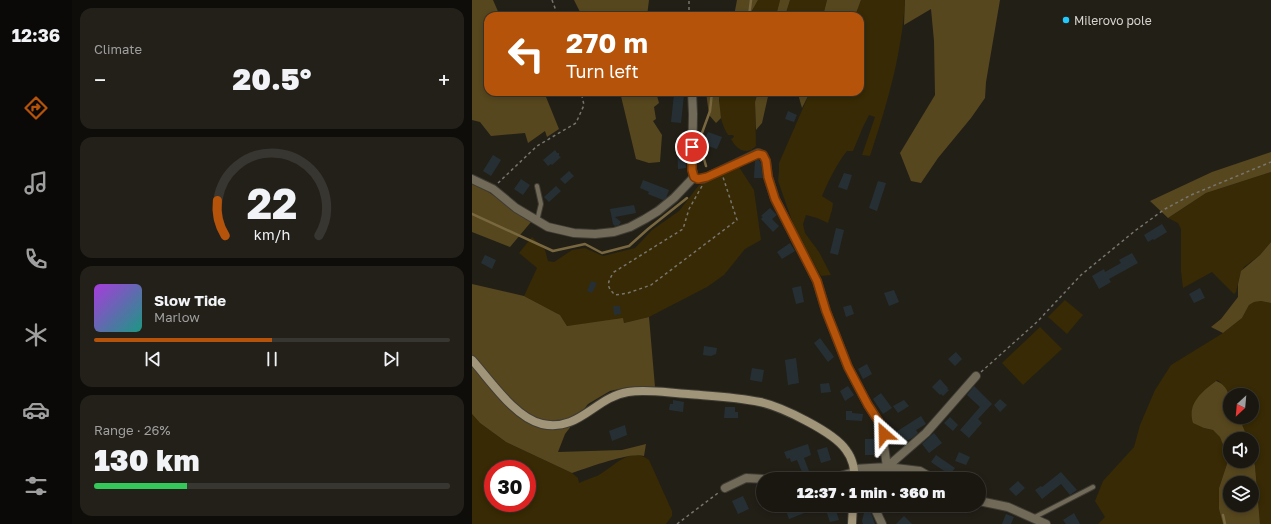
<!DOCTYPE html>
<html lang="en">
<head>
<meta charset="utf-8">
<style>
  :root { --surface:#1a1711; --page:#23201a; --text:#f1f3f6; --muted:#9f9f9f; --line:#383631; --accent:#b45309 }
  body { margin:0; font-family:"Golos Text",sans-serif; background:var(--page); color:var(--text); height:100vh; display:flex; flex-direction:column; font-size:15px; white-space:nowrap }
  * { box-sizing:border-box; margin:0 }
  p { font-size:13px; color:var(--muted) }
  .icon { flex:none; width:22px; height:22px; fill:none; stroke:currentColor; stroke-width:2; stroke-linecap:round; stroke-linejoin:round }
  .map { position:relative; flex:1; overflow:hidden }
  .side { display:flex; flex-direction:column; gap:8px; padding:8px; background:#0e0d09; width:400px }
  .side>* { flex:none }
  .hud { position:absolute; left:12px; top:12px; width:380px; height:84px; border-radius:12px; box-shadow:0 2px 6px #0003,0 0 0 1px var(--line); background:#b45309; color:#fff; overflow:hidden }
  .needle { width:26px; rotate:206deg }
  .buttons { position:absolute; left:751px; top:388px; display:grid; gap:8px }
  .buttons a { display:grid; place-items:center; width:36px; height:36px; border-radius:50%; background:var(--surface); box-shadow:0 2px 6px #0003,0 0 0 1px var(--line); font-size:20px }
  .speed { position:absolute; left:12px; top:460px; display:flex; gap:8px; font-size:20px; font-weight:700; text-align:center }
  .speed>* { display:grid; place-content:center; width:52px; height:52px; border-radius:50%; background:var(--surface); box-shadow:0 2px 6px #0003,0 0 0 1px var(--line); line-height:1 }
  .speed .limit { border:6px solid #d22; background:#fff; color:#111 }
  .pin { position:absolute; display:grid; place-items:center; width:34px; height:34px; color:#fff; margin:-17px; border:2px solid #fff; border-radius:50%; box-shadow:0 1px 4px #0007 }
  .me { position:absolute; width:44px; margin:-22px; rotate:335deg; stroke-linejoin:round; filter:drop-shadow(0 0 3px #0008) }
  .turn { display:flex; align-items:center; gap:14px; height:84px; padding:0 16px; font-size:18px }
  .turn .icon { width:52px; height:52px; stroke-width:2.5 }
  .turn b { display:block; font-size:28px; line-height:34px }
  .big { font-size:30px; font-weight:800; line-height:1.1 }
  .side .tile { flex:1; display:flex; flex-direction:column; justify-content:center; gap:6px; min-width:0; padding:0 14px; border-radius:12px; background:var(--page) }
  .side .dial { align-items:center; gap:0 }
  .dial svg { height:104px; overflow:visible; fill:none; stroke:var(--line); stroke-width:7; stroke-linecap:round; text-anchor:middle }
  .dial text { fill:var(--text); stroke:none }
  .song { display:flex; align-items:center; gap:12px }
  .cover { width:48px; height:48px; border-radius:6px; background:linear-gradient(135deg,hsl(280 70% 55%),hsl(170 70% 35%)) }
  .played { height:4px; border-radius:2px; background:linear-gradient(90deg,var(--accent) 50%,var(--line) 50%) }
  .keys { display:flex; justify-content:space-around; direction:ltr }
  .heat { display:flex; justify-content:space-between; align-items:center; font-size:22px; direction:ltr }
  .charge { height:6px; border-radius:3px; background:linear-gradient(90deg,#34c759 26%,var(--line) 0) }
  .trip { position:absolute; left:284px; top:472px; width:230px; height:40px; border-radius:20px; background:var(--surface); box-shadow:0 2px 6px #0003,0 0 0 1px var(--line); font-weight:800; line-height:40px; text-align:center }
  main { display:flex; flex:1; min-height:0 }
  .tab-bar { display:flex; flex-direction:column; width:72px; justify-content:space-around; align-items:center; background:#0a0907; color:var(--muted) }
  .tab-bar .icon { width:28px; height:28px }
  .tab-bar .selected { color:var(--accent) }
  .tab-bar b { font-size:18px; color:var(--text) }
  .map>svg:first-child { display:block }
  .green { fill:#372a04; fill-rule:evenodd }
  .forest { fill:#57471e; fill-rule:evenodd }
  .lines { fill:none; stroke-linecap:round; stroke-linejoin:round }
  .stream { stroke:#79683f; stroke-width:2.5 }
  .building { fill:#263034 }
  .lane-casing { stroke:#3f3c35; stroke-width:6 }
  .street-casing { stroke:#3f3c35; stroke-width:10 }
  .secondary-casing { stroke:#3f3c35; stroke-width:10 }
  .path { stroke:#77756e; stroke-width:1.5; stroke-dasharray:3 3; stroke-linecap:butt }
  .lane { stroke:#716a58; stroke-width:4 }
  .street { stroke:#716a58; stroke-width:8 }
  .secondary { stroke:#a19579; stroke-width:8 }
  .route-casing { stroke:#753606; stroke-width:10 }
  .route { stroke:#b45309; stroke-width:7 }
  .poi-dot { fill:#21c9fd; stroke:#221f17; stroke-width:1.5 }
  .labels { text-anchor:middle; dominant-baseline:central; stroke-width:4; stroke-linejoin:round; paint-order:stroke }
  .poi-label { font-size:12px; fill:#d7d5d0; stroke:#221f17; text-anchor:start }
</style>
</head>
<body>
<main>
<nav class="tab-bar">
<b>12:36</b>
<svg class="icon selected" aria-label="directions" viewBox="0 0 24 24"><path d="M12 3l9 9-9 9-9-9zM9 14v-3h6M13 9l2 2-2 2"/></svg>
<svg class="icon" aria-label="music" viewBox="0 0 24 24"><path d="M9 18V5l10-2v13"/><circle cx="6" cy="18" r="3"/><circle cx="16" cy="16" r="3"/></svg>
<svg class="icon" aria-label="phone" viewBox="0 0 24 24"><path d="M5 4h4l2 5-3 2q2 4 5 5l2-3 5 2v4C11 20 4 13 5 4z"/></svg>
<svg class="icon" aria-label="climate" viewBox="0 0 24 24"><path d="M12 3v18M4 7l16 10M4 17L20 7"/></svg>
<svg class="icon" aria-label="car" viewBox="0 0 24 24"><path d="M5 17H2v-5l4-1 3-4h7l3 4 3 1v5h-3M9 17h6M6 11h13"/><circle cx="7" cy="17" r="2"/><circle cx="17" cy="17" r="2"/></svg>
<svg class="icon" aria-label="filters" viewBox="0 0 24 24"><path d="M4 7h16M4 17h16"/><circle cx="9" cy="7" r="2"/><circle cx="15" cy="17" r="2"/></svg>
</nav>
<section class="side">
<div class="tile"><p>Climate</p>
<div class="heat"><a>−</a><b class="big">20.5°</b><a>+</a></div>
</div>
<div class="tile dial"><svg viewBox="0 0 100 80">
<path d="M14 69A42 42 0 1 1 86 69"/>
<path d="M14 69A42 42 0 0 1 8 42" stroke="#b45309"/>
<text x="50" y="56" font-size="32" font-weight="700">22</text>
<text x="50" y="72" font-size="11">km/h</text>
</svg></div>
<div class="tile">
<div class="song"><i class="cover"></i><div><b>Slow Tide</b><p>Marlow</p></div></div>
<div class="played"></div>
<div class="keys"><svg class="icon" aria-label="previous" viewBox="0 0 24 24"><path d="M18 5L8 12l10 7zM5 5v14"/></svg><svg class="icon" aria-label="pause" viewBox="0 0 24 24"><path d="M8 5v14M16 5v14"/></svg><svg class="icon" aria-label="next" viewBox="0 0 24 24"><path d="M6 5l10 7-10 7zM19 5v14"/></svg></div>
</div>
<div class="tile"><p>Range · 26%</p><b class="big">130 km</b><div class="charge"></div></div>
</section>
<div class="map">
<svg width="799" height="524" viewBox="0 0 799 524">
  <rect width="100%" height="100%" fill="#221f17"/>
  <path class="green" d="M286,0h22l-4,16h-27z
    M318,0h37l-4,16h-38z
    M389,0h44c-3,54 -18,105 -35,156l-8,-1 13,-38 -6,-2 -6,12 -10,24h-6c-11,14 -18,29 -25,45l11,7 -1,7 -4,13 -11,-5 -11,-3 -3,9 2,9 14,19 12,23 -10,1 -25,-44 -18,-51 1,-9v-9l31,-71h50v-76h-5z
    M248,92h38l-3,10 1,44c-9,10 -19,4 -25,-7l3,-2 -1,-2h-5c-8,-12 -10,-29 -8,-43z
    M267,167l15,23 7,50 -16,9 -21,26 -17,12 -58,30 -25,6 -1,-4 -56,7 -7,-11 -36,-19 13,-28 -18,-15 13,-16 13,13 3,11 6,1 18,-12 13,-2 18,8 32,-8 17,-18 27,-19 20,-26z
    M799,172v70l-11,13 -16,12 -4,8 -4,17 -2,2 -22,-22 -29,16 -2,-17v-42l-3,-6 -10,-5 38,-25z
    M593,300l18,15 -16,19 -19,-17z
    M789,301l10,2v221h-11l-5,-58 -3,-12v-15h-4l-9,-22h13v-22h-22l-10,-13 -3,-2 -21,20 8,28 9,2 7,6 7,19v9l-8,24v21l4,15h-125l7,-7 -10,-16 8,-20 31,-34 6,-22 15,-35 16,-25 52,-32 19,-15 7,-13 5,-3z
    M568,327l22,22 -39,36 -21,-22z
    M0,414l8,9 26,19 66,31 6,5 1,5c6,-3 12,-5 18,-7 16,-8 32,-31 52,-16l23,51v5l-6,8h-194zM21,469h34v34h-34z"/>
  <path class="forest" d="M0,0h21l7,16h-12v76h56l15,37 -12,8 -2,-6 -17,12 -3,-10 -34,3 -11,-14 -8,-2z
    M102,0h75l-2,16h-65z
    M265,0h21l-9,16h-15z
    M308,0h10l-5,16h-9z
    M355,0h34l-6,16h-32z
    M433,0h95l-14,82 -1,16 -14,20 -33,40 -17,25 -10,-2 -11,-28 35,-58 -1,-54 -3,-32 -27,16z
    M148,92h36l3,11 -5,4 2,12 -3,2 9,14 -2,27 -11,1 -13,-4z
    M234,92h14l-1,8 2,18 -5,5 -7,-8z
    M286,92h11l-7,31 -6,7 -1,-28z
    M326,92h12l-8,16 -4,-14z
    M799,152v20l-65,21 -38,25 -18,-17 62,-29z
    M0,183c22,9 38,28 59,39l-21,25 -38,-15z
    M799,242v61l-10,-2 -7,1 -5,3 -7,13 -19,15 -12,-6 10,-8 17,-22v-13l3,-13 19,-16z
    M0,284l52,12 36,19 7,11 56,-8 1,5 25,-6 6,70h-26l-19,4 -22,13 -23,30 -7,18 64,-2 24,-6 -2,12c-16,-4 -55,12 -72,17l-66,-31 -26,-19 -8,-9z
    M744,381c16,6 14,22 14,36h9l9,22h-18v22h22v-7l3,12 5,58h-37l-4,-15v-21l8,-24v-9l-7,-18 -7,-7 -9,-2 -11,-5c-6,-20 9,-31 23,-42zM758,483h22v22h-22z"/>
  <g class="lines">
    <path class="stream" d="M277,16l2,-16
      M234,166l-7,-25 11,-30 2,-19
      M0,214l81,37 32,-7 17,9 27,-7 19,-17 39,-31
      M751,515l2,9"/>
  </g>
  <path class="building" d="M202,94l10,1 -3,28 -10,-1z
    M316,111l9,4 -3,7 -9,-3z
    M236,132l14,5 -5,12 -9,-3 1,-3 -5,-2z
    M205,144h8l1,24 -8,1z
    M83,150l2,3h2v3l2,1 -9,8 -1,-1 -3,2 -5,-6z
    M21,155l8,5 -10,16 -8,-5z
    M285,160h2l2,3 2,15h-9l1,-17z
    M97,171l5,5 -9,8 -5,-5z
    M372,173l8,2 -5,15 -9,-3z
    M49,179l9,6 -7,10 -9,-6z
    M171,180l26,10 -3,8 -3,2 -15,-6 1,-2 -9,-4z
    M406,181l8,2 -9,28 -8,-3z
    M84,186l5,5 -12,11 -5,-5z
    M162,205l2,8 -21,4 6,5 -2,3 -4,1 -2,-2 -3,-15z
    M298,208l7,7 -5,4 7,7 -6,6 -12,-13 2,-2 -2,-1z
    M690,224l5,8 -13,8 -1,-1 -5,3 -4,-7z
    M364,228l8,2 -6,25 -8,-2z
    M318,243l5,8 -13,8 -5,-7z
    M660,253l6,10 -29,16 2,3 -12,7 -7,-13 12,-7 1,3 16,-9 -2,-3z
    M13,255l11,5 -4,9 -11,-6z
    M119,281l6,2 -5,10 -5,-2z
    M329,286l3,16 -8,2 -4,-16z
    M728,288l5,10 -11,5 -5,-9z
    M422,290l5,12 -10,4 -5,-13z
    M379,305l3,9 -8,3 -3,-10z
    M141,306h7l1,8 -7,1z
    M348,338l14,19 -6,5 -14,-19z
    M232,346l13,2 -1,6 -5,2 -8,-1z
    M484,352l6,7 -7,7 -7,-7z
    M324,358l3,25 -11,2 -3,-25z
    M395,364l5,10 -9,5 -5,-10z
    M280,368l12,2 -2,12 -12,-2z
    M468,379l8,9 -1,1 2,1 -6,6 -2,-2 -1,1 -8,-8z
    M357,383l2,9 -10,1 -1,-9z
    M376,386l6,9 -9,6 -5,-10z
    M502,386l18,18 -14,15 4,4 -13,15 -9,-8 20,-23 -13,-12z
    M409,393l11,15 -9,6 -10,-15z
    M528,399l7,6 -7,7 -6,-7z
    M201,400l11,2 -1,10 -14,-2 1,-6h3z
    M432,400l5,6 -11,7 -5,-7z
    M253,407h10v5h3v6h-14z
    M374,411h6v2l11,1 -1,7 -16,-1z
    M449,416l5,8 -10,6 2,3 -6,5 -9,5 -7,-11z
    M478,417l8,8 -5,6 -9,-8z
    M153,425l2,10 -15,6 -3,-10z
    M462,433l8,10 -13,10 -7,-9z
    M393,439h10l-1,16h-9z
    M336,444l3,11 -7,3 8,21h-25l15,-7 -5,-12 -6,2 -1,-4 -3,1 -3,-7z
    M355,447l4,13 -10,3 -4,-13z
    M487,452l11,5 -4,8 -11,-4z
    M464,455l19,13 -5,7 -19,-13z
    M589,472l16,18 -7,5 -9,-11 -19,15 -7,-9 6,-4 1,1z
    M546,481l7,7 -9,8 -7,-7z
    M271,496l6,13 -11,5 -6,-13z
    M330,505h23l-36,14 -3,-8z
    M358,505h4l5,15 -9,2 -5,-15z
    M394,505l4,1 1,7 4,11h-12l-1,-3z
    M602,513l6,11h-14l-3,-4z
    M534,514l8,3 -1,2 -2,5h-9z
    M432,516l8,8h-16z"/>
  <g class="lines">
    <defs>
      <path id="lane" d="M65,186l4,18 -4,17
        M561,518l60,-31"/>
      <path id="street" d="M220,92l1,22 -1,55 2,8 4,2h5l55,-26 5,2 3,6 2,16 7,22 42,82 9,30 22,56 20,38 13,20 6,42 -33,2
        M0,179l21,10 23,19 32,19 26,6 21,1 19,-2 16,-5 15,-8 13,-8 16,-13 20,-21
        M415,467l39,-34 50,-57
        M415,467l33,4 14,8
        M402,468l1,11
        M358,479l24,-7
        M253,488l21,-10 18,1
        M507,501l29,6 38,17
        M404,505v6l6,13"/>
      <path id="secondary" d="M0,360c18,20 43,58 70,64 38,8 53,-27 86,-32 20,-3 40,1 60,2 24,2 49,3 72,8 22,5 74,30 86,48 7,9 8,18 9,29
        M380,524l1,-19"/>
    </defs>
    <use href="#lane" class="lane-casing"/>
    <use href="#street" class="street-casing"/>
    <use href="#secondary" class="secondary-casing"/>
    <path class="path" d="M80,0l6,16
      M217,16v-16
      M26,183l39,-37 39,-23 8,-18 -3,-13
      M230,186l-13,23 -6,20 -69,43c-7,11 -8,14 1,23l13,-2 23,-8 86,-65 -14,-43
      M509,372l56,-50 44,-47 55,-45 29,-21 26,-14 80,-33
      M205,524l41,-31"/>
    <use href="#lane" class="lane"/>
    <use href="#street" class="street"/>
    <use href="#secondary" class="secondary"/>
  </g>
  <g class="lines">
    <defs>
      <path id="route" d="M220,147v23l2,7 4,2 9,-2 51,-23 5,1 3,6 2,16 7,22 42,82 9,30 22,56 20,38 13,20 3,9"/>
    </defs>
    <use href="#route" class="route-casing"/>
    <use href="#route" class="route"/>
  </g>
  <circle class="poi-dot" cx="594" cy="20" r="4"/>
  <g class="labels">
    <g class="poi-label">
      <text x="602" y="20">Milerovo pole</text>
    </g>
  </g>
</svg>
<div class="buttons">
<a><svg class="needle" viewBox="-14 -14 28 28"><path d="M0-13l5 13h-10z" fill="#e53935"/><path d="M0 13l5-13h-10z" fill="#9f9f9f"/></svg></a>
<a><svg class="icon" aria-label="sound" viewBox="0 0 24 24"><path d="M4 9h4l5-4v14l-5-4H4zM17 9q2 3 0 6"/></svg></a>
<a><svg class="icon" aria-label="layers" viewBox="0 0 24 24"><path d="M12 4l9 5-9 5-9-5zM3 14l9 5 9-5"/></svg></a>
</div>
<div class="speed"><div class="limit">30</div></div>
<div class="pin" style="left:220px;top:147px;background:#d93025"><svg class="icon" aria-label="arrive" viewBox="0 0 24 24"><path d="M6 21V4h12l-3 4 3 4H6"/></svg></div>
<svg class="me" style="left:412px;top:434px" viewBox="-20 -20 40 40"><path d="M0-17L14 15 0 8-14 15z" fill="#b45309" stroke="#fff" stroke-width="4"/></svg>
<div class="trip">12:37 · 1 min · 360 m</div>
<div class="hud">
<div class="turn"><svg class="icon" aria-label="left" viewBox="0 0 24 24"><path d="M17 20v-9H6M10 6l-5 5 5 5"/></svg><div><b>270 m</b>Turn left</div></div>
</div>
</div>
</main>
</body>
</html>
